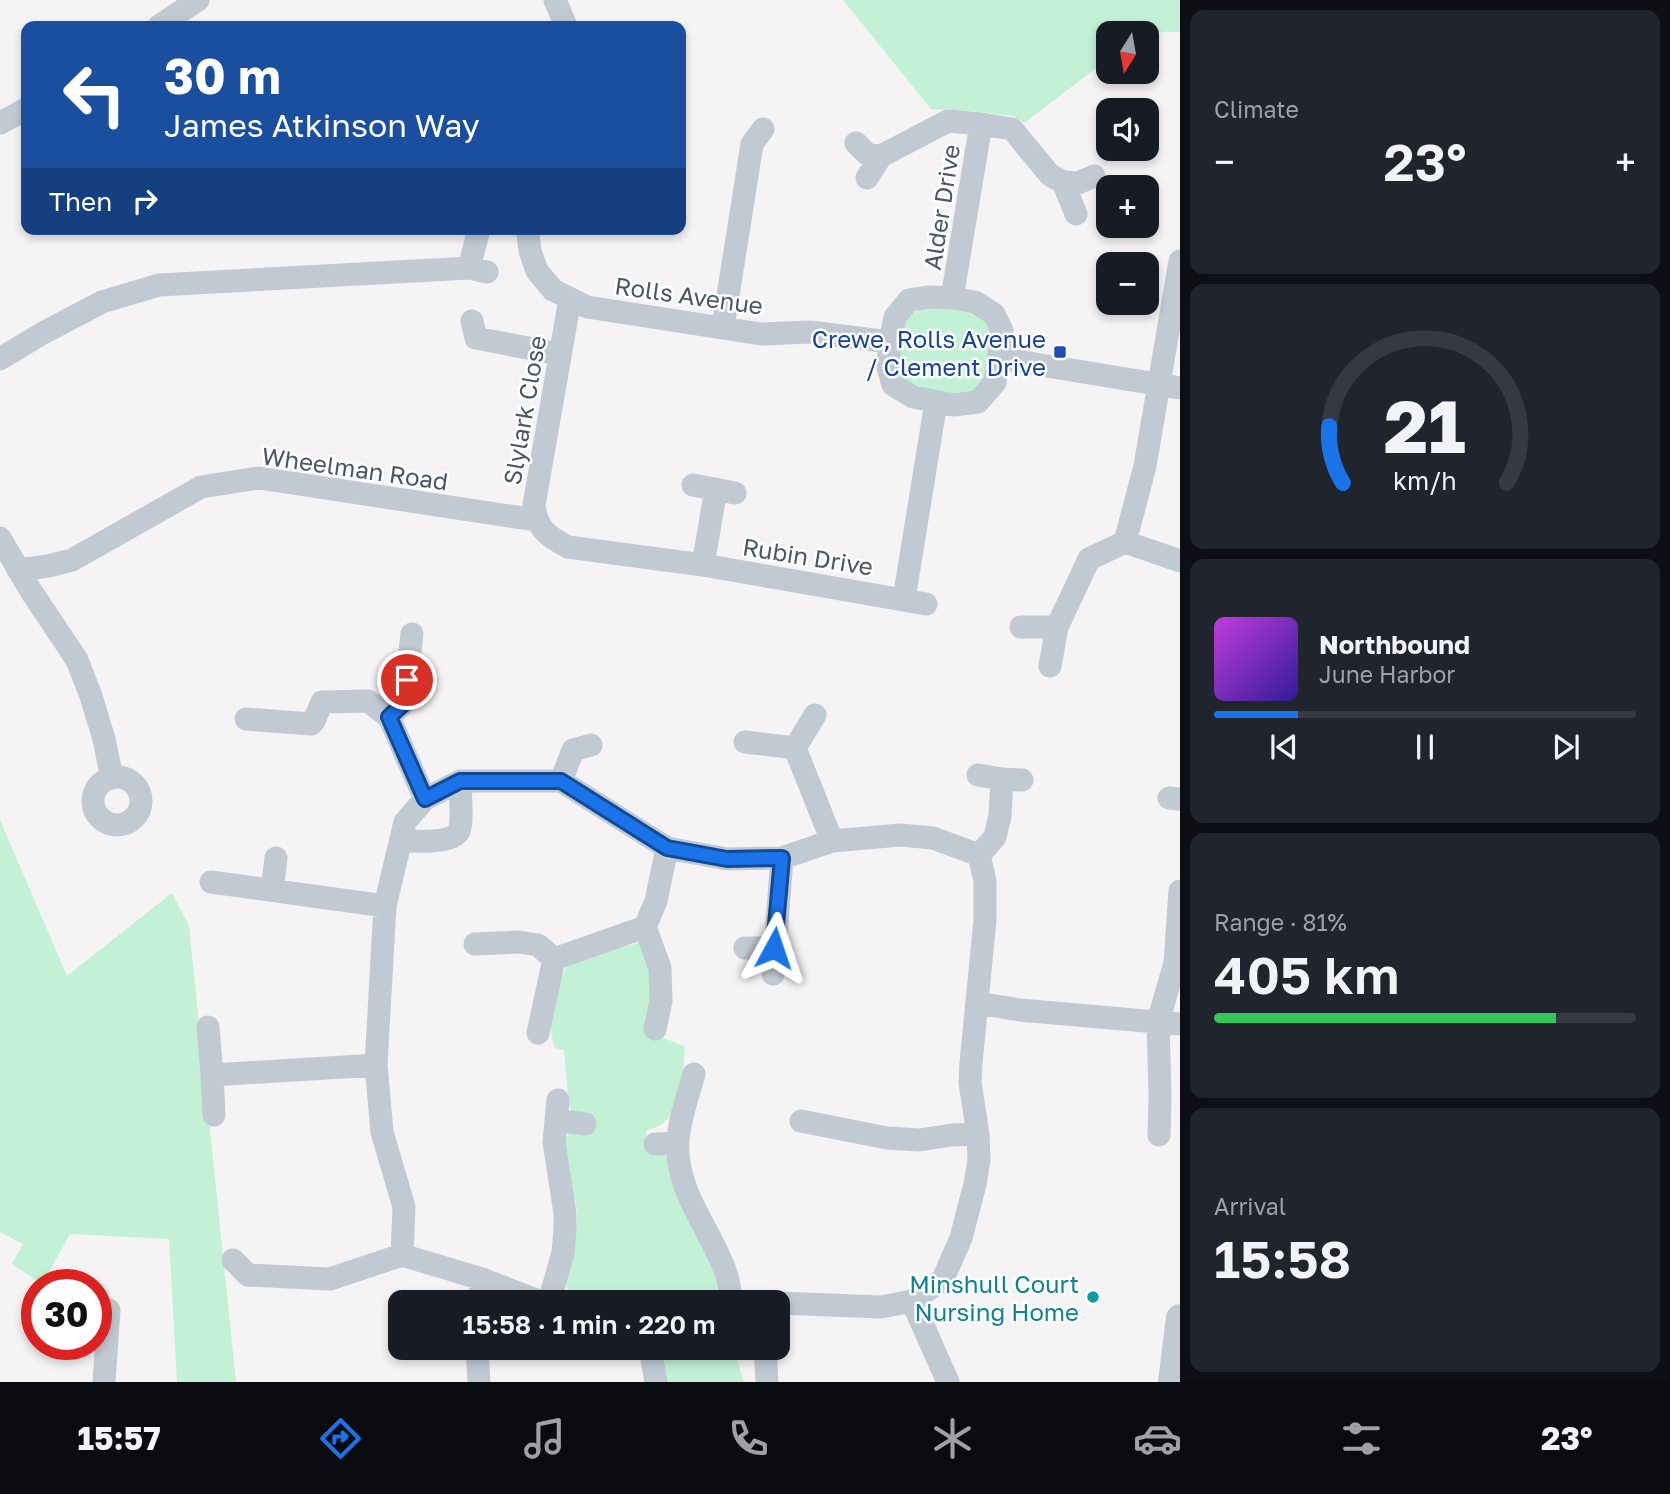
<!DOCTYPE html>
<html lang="en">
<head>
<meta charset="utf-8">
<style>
  :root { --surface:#171b24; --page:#20242c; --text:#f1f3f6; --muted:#9ea1a6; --line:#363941; --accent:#1a73e8 }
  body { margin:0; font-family:"Golos Text",sans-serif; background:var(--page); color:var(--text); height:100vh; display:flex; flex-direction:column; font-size:26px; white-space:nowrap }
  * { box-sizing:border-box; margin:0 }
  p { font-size:23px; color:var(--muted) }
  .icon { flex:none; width:38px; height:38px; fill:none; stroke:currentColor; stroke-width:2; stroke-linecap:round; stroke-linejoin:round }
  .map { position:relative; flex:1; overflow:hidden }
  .side { display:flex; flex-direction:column; gap:10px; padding:10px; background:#0d0f14; width:490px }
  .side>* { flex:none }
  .guide { position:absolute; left:21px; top:21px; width:665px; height:214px; border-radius:14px; box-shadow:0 4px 10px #0003; background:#1a4fa0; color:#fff; overflow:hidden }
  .needle { width:46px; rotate:191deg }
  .controls { position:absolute; left:1096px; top:21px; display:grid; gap:14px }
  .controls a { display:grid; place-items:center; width:63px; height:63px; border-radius:14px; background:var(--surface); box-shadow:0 4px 10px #0003; font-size:35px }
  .speed { position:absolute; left:21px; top:1269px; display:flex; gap:14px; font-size:35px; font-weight:700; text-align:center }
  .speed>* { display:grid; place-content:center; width:91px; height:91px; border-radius:50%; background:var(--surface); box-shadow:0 4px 10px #0003; line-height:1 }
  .speed .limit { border:10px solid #d22; background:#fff; color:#111 }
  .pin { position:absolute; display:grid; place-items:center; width:60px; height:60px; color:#fff; margin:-30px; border:4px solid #fff; border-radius:50%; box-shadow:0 2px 7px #0007 }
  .me { position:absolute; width:77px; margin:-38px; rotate:5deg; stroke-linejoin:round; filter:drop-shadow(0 0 5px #0008) }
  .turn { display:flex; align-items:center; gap:24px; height:147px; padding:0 28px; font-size:32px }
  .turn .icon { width:91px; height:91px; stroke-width:2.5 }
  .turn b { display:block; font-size:49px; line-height:60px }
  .then { display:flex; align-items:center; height:66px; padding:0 28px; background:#0003; gap:14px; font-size:26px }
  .big { font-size:52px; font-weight:600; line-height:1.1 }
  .side .widget { flex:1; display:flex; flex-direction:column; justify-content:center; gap:10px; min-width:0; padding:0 24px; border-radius:14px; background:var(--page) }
  .side .dial { align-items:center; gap:0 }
  .dial svg { height:182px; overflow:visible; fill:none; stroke:var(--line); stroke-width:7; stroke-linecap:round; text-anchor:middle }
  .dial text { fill:var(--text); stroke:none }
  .song { display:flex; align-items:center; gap:21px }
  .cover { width:84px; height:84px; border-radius:10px; background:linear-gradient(135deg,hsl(290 70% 55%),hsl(250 70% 35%)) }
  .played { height:7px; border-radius:4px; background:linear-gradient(90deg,var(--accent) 20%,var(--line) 20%) }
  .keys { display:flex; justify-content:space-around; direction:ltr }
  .heat { display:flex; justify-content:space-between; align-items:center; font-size:38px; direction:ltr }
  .charge { height:10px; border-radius:5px; background:linear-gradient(90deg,#34c759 81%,var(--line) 0) }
  .trip { position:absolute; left:388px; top:1290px; width:402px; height:70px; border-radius:14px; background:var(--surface); box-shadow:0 4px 10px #0003; font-weight:600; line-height:70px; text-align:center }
  .menu { display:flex; height:112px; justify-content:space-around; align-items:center; background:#090b0e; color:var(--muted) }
  .menu .icon { width:49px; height:49px }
  .menu .selected { color:var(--accent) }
  .menu b { font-size:32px; color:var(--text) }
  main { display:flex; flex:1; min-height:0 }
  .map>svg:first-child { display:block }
  .green { fill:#c3f1d5 }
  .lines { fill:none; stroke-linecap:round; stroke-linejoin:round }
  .minor { stroke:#c1cad2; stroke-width:23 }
  .tertiary { stroke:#c1cad2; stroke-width:28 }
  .route-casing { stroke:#114b97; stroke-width:18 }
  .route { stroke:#1a73e8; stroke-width:12 }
  .transit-dot { fill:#1a4fb4; stroke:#fff; stroke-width:2.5 }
  .culture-dot { fill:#0f9aa8; stroke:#fff; stroke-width:2.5 }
  .labels { text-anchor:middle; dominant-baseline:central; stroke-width:5; stroke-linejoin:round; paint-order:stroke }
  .street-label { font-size:24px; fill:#4a5661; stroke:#fff }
  .transit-label { font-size:24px; fill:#164399; stroke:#fff; text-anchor:end }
  .culture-label { font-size:24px; fill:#0d838f; stroke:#fff; text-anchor:end }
</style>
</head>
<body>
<main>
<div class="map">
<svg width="1180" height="1382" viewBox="0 0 1180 1382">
  <rect width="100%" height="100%" fill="#f5f3f3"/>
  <path class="green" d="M843,0h337v32l-72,1v26l-84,64 -11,-7 -41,-5 -41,-2z
    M925,307c18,2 63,2 65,26 1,7 -1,15 -2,22 -1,13 -2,25 -12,34 -4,4 -9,7 -15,7 -12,1 -47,-7 -56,-15 -10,-10 -6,-51 2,-62 5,-6 11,-9 18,-12z
    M0,820l67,156 105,-83 17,33 47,456h-59l-8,-143 -99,-5 -28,50 -30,-20 11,-20 -23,-12z
    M642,942l12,27 -8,61 39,17c-3,31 0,75 -38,83l-2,16 20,6 6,10 49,122 -5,8 -58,9 -55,1 -22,-3 -11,-7 -3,-7c3,-21 13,-56 11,-75 -2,-17 -17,-57 -13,-69 4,-12 19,-18 29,-24l-21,-6 -3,-6 -5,-55 -10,-2 -6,-37 21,-50z
    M656,1348h77l11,34h-85z"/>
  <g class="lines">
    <path class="minor" d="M555,0l11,26
      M159,26l39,-26
      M0,123l26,-14
      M856,143l11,11 14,2
      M867,178l14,-22 67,-35 33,3 31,5 38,46 13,7 13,32
      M1063,182l15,1 16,-7
      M529,229l-1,5 2,17 7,20 16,19 34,17 174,27 49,-2 80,10
      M469,268l10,-39
      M930,297l22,1 23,4 19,12 8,17 -7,51 -17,20 -24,3 -41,-8 -20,-12 -5,-18 2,-25 5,-25 14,-17z
      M952,298l29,-174
      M570,299l-36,206c3,24 13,31 34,42l135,18 223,39
      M472,321l4,17 83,16
      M723,327l29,-183 11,-15
      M999,358l181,30
      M0,359l43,-26 59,-31 57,-17 310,-17 18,4
      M693,485l42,8
      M0,538l31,53 46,69 14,36 13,43 8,39
      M1125,542l55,19
      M703,565l13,-76
      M18,570l30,-4 24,-6 129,-73 58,-9 277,42
      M904,599l32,-197
      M1021,627h36
      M1050,666l7,-39 32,-68 36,-17 20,-76 35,-205
      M389,717l15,-14 8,-69
      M246,719l65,5 3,-3 8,-19 46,-1 21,16 36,82
      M745,742l50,6 37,93
      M795,748l20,-33
      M978,775l24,4 20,1
      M93 801a24 24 0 1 1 48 0a24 24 0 1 1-48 0Z
      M561,781l12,-31 18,-5
      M1169,798l11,1
      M401,841c13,0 51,3 58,-10 4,-9 1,-39 1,-50
      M979,855l16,-18 5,-21 2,-37
      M211,882l174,24
      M272,890l4,-32
      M475,944l44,-2 19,3 16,14
      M745,948h29
      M773,974l9,-116
      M977,1003l43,7 160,14
      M208,1027l4,48
      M655,1029l6,-28 -1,-33 -15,-41 11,-26 11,-53
      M538,1033l16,-74 91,-32
      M694,1074c-6,22 -15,45 -16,68 -3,50 33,87 48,131 3,8 4,18 5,27
      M214,1115l-2,-40 164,-10
      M556,1120l29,4
      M801,1121l86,17 32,2 33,-5 26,-1
      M1159,1135l1,-39 -2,-74 17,-59 5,-72
      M655,1144l22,-1
      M233,1260l15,15 82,4 72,-24
      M912,1301l36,81
      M479,1302l3,-23
      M541,1302l-59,-23 -80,-24 2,-48 -22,-75 -6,-67 9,-159 20,-84 20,-23 35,-18h101l106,67 60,11 55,-1 50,-17 68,-6 33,3 46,17 6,26v39l-14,143 -1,20 8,51 1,26 -4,24 -14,54 -18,41 -31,22 -31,6 -102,-4
      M549,1302l14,-49 2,-23v-17l-11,-71 4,-42
      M721,1302l10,-2 25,2
      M477,1348l2,34
      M650,1348l6,34
      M765,1348l2,34
      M104,1382l5,-72"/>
    <path class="tertiary" d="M1172,1382l8,-64"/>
  </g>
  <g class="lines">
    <defs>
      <path id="route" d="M407,680l-3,23 -15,14 36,82 35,-18h101l106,67 60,11 55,-1 -8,90"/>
    </defs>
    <use href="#route" class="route-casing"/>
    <use href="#route" class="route"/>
  </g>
  <rect class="transit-dot" x="1053" y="345" width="14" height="14" rx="3.5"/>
  <circle class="culture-dot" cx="1093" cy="1297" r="7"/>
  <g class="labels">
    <g class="street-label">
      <text transform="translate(941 207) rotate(-81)">Alder Drive</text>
      <text transform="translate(689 295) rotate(8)">Rolls Avenue</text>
      <text transform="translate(524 410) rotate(-80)">Slylark Close</text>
      <text transform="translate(355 468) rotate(8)">Wheelman Road</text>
      <text transform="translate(808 556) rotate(9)">Rubin Drive</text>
    </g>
    <g class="transit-label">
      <text x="1046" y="338">Crewe, Rolls Avenue<tspan x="1046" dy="28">/ Clement Drive</tspan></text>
    </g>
    <g class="culture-label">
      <text x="1079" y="1283">Minshull Court<tspan x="1079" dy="28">Nursing Home</tspan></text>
    </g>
  </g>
</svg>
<div class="controls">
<a><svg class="needle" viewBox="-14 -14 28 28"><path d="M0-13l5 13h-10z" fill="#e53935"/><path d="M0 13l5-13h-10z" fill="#9ea1a6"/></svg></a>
<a><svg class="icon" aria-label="sound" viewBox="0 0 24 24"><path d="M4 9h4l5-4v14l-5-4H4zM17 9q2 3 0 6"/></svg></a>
<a>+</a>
<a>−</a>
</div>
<div class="speed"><div class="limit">30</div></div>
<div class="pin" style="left:407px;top:680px;background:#d93025"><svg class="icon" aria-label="arrive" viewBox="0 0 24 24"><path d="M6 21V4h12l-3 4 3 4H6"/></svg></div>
<svg class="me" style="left:774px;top:948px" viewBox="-20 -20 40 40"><path d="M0-17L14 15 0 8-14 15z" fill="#1a73e8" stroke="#fff" stroke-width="4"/></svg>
<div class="trip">15:58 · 1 min · 220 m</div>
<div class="guide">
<div class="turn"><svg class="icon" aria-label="left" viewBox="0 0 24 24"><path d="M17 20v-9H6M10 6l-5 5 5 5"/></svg><div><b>30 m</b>James Atkinson Way</div></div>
<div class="then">Then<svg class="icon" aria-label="right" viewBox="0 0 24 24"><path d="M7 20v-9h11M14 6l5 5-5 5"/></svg></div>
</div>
</div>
<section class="side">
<div class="widget"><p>Climate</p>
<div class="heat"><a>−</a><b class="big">23°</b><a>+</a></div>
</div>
<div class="widget dial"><svg viewBox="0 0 100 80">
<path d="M14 69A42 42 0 1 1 86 69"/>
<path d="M14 69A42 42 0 0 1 8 44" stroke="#1a73e8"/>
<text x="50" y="56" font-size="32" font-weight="700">21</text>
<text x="50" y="72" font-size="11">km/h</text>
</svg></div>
<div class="widget">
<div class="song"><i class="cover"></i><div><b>Northbound</b><p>June Harbor</p></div></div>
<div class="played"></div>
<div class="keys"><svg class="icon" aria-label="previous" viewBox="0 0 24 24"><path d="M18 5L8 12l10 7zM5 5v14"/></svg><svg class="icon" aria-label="pause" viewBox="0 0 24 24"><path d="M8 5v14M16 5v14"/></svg><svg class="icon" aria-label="next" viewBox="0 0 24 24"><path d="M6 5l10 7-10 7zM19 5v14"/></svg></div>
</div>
<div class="widget"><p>Range · 81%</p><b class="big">405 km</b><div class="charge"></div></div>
<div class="widget"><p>Arrival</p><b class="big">15:58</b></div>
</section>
</main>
<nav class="menu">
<b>15:57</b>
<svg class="icon selected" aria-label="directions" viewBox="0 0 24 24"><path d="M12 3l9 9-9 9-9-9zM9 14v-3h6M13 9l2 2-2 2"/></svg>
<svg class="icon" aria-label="music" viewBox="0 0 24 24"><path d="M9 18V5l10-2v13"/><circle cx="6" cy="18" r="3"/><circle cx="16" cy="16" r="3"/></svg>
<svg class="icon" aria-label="phone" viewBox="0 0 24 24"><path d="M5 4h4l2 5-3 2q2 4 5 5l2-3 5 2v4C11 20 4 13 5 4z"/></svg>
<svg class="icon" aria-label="climate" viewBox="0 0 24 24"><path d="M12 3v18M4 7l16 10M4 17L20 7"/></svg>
<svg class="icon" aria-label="car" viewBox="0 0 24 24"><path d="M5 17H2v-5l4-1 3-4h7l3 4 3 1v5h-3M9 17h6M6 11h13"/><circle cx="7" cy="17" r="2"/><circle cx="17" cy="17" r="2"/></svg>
<svg class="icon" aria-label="filters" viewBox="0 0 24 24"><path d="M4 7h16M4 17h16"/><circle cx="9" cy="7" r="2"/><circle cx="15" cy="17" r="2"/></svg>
<b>23°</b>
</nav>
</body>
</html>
